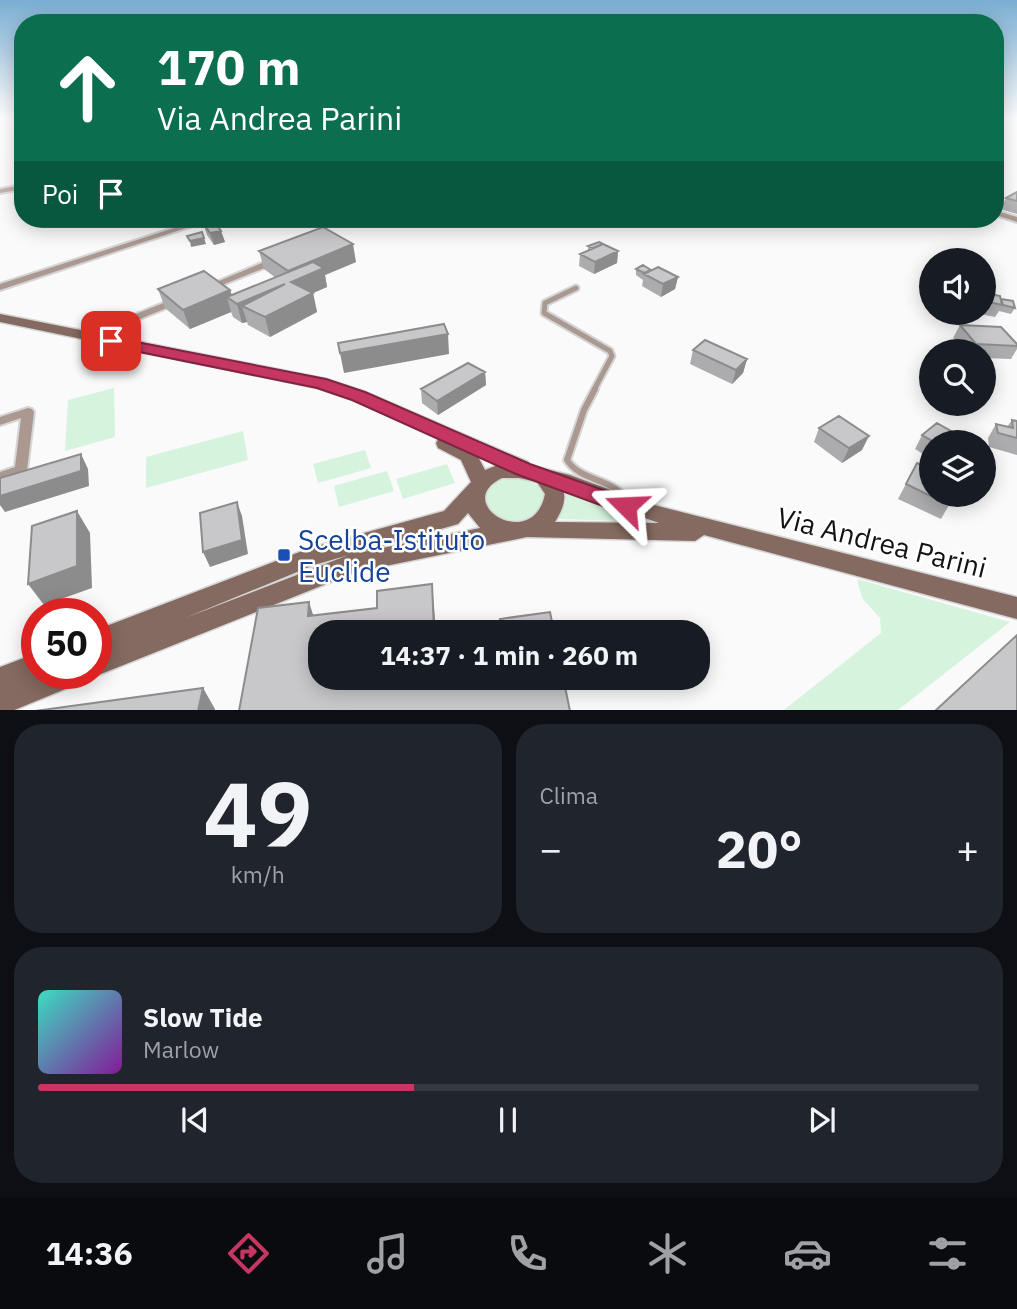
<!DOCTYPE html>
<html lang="it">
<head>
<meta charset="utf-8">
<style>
  :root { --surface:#171b24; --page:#20242c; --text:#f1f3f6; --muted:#9ea1a6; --line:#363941; --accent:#c53762 }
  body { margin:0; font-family:"IBM Plex Sans",sans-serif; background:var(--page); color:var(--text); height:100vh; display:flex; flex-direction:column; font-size:26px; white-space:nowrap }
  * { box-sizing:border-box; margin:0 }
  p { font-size:23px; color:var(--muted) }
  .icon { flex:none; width:38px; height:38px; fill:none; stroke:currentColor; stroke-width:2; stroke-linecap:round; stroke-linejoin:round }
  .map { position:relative; height:710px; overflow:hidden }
  .sheet { display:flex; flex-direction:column; gap:14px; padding:14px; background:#0d0f14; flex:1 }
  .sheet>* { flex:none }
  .top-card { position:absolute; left:14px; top:14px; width:990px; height:214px; border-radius:28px; box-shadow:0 4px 18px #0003; background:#0b6e4f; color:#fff; overflow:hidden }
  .buttons { position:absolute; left:919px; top:248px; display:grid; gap:14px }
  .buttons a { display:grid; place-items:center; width:77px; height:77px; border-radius:50%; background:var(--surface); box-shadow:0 4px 18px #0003; font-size:35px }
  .speed { position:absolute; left:21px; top:598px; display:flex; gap:14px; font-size:35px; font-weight:700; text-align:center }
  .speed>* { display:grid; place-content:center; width:91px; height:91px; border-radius:50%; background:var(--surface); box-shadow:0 4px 18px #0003; line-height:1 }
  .speed .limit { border:10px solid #d22; background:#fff; color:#111 }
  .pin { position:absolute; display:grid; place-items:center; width:60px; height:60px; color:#fff; margin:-30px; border-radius:14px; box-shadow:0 4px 10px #0006 }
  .me { position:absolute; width:77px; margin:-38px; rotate:291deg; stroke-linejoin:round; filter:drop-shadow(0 0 5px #0008) }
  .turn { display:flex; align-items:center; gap:24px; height:147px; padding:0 28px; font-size:32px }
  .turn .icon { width:91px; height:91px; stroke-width:2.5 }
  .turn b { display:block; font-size:49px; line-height:60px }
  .then { display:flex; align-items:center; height:66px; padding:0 28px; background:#0003; gap:14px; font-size:26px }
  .big { font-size:52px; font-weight:700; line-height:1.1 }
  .sheet .card { flex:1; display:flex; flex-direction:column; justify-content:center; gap:10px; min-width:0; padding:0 24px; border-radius:28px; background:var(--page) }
  .sheet .dial { align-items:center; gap:0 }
  .dial b { font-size:91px; line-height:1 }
  .song { display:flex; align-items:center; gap:21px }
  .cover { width:84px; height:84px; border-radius:10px; background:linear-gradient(135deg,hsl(170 70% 55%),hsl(290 70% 35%)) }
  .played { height:7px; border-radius:4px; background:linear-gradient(90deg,var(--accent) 40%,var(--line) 40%) }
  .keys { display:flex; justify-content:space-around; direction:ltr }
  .heat { display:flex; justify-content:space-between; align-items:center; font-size:38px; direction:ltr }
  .sheet .tiles { flex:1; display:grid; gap:14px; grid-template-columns:1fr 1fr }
  .card:last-child { grid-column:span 2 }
  .trip { position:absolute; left:308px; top:620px; width:402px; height:70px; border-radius:28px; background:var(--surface); box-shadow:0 4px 18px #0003; font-weight:700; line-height:70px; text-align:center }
  .tab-bar { display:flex; height:112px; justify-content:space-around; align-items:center; background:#090b0e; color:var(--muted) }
  .tab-bar .icon { width:49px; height:49px }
  .tab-bar .on { color:var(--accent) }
  .tab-bar b { font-size:32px; color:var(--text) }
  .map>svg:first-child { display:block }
  .green { fill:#d5f3dd }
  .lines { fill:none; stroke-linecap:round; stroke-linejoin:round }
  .service-far1-casing { stroke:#d5d5d6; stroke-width:9 }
  .service-casing { stroke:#d5d5d6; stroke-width:10 }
  .minor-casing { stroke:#d5d5d6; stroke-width:4 }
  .secondary-casing { stroke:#d5d5d6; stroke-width:3 }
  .service-far1 { stroke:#ab9991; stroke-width:5 }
  .service { stroke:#ab9991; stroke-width:6 }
  .minor { fill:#ab9991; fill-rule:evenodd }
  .secondary { fill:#846a60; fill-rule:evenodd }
  .wall { fill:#acacae }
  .shaded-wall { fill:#8c8c8d }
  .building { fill:#c8c8ca; stroke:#8c8c8d; stroke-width:2 }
  .route { fill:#c53762; stroke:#802440; stroke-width:2 }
  .transit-dot { fill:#1a4fb4; stroke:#fff; stroke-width:2.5 }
  .labels { text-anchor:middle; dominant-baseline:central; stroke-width:5; stroke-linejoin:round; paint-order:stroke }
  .near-transit-label { font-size:28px; fill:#164399; stroke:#fff; text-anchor:start }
  .near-street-label { font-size:28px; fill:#131314; stroke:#fff }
</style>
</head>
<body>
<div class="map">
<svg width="1017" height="711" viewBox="0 0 1017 711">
  <rect width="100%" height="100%" fill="#fafafb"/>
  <path class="green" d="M114,388l1,49 -50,14 3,-51z
    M243,431l5,29 -102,28v-31z
    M365,450l6,18 -53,15 -5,-19z
    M447,464l8,19 -52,16 -7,-20z
    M387,471l7,20 -55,16 -5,-21z
    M500,477c20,1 37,-2 45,19l-5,15c-22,14 -29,14 -51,0 -9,-16 -2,-23 11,-34z
    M564,492l65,26v3l-71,-2 8,-17z
    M857,579l153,43 -112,88h-114l97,-77 -1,-15 -18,-20z"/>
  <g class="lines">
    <defs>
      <path id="service-far1" d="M576,288l-31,15 -1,10 66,38 2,5 -18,34"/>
      <path id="service" d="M595,389l-11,21 -17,50c14,22 47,18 59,40"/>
      <path id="minor" d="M23,185v4l-23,4v-4z
        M996,211l21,6v5l-21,-7z
        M202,219h11l-213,71v-6z
        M276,257l3,1v4l-69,28h-6l-2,-2z
        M176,298l5,3 -2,2 -88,36h-8l-1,-2 1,-2z
        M28,408l4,1 2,3 -7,58 -1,3 -26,9v-10l15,-5 6,-49 -21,7v-8z"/>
      <path id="secondary" d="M0,314l326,65 39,13 163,70 1,3 41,10 76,28 371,94v22l-313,-84 -9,6 -168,-4 -171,35 -260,104 -7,-2h7v-44l214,-82 134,-37 27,-29 -10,-22 -23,-12 -2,-5 3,-5 -86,-38 -36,-12 -317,-66zM477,455l21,10 -13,5zM502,478h17l18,4 8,12c-12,60 -95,9 -43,-16zM562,488l97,35 -104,-1c6,-10 13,-23 7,-34zM468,513l12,15 -122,25 100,-29zM349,555l-3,1 -161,62 129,-53z
        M37,653v21h47l-4,9 -68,28h-12v-44z"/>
    </defs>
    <use href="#service-far1" class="service-far1-casing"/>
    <use href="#service" class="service-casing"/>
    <use href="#minor" class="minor-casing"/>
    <use href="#secondary" class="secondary-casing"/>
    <use href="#service-far1" class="service-far1"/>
    <use href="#service" class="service"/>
    <use href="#minor" class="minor"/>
    <use href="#secondary" class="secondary"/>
  </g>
  <path class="wall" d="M1017,192v22l-17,-5 6,-11z
    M231,219h22l1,4 -16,4z
    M329,219h22v3l-14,4 -8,-5z
    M203,223l18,8 4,11 -11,3 -7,-10z
    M588,246l30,5 -1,12 -23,11 -15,-8 1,-12 8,-4z
    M259,251l97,11 -31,13 2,12 -14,6 4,19 -47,25 -22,-12 -1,-3 -5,1 -9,-6 -2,-5 -41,17 -25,-21 -7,-19 72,1 2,5 44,-17 -12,-9z
    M636,269l15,1 27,7 -3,12 -14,8 -19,-11 1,-6 -7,-5z
    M984,286l2,7 15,6 14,9 -4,6 -12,-3 -4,6 -20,-4h9z
    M960,325l57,19v5l-6,10 -27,-1v-6h-20l-11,-14z
    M693,350l54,9 -4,14 -11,11 -42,-20z
    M485,372l1,13 -48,30 -16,-12 -1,-14z
    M1012,420l5,1v34l-28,-8 -1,-9 8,-14 11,3z
    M819,428l43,22 -20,13 -28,-21z
    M922,435l50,8h-41v16l-16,-10z
    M917,463l32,42 -8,14 -43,-20z"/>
  <path class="shaded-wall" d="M236,219h17l1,4 -16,4z
    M342,219h9v3l-14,4 -1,-5z
    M221,231l4,11 -11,3 -4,-12z
    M204,238l2,6 -15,3 -1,-6z
    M353,244l3,18 -31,13 2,12 -14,6 4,19 -47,25 -5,-20 28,-28 -5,-18z
    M618,251l-1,12 -23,11 1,-12z
    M678,277l-3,12 -14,8 2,-13z
    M285,284l-43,22 5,16 -5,1 -5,-19z
    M230,290l4,12 -7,-5 4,15 -41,17 -7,-19z
    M448,334l1,20 -105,19 -4,-20z
    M747,359l-4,14 -11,11 4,-14z
    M485,372l1,13 -48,30 -1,-14z
    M869,436l-7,14 -20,13 7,-15z
    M81,454l7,15 1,17 -84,26 -5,-7v-9z
    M237,502l5,14 6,38 -38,13 -7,-15z
    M77,511l13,22 2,55 -48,17 -16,-21z
    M432,584l2,22 2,26h-2z
    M309,602l7,22 -8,-8z
    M203,688l12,21v2h-17z"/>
  <path class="building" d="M1017,192v9l-11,-3z
    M214,220l7,11 -11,2 -7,-10z
    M323,227l30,17 -65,27 -29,-20z
    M202,232l2,6 -14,3 -3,-5z
    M599,242l4,2 -10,4 -5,-2z
    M603,244l15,7 -23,11 -15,-8z
    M313,262l11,6 -33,14 22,11 -48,24 -23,-11 43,-22 -48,20 -10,-7z
    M643,265l8,5 -7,3 -8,-4z
    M658,267l20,10 -15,7 -19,-10z
    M204,271l26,19 -47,20 -25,-21z
    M984,286l2,7 14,3 2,9 -18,-4z
    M1001,299l12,2 2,7 -12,-3z
    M444,324l4,10 -108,19 -2,-10z
    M960,325l41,2 16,17v2l-41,-2z
    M705,340l42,19 -11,11 -43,-20z
    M468,363l17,9 -48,29 -16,-12z
    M839,416l30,20 -20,12 -30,-20z
    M1012,420l5,1v17l-19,-5 -2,-9 17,4z
    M937,423l35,20h-36l-14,-8z
    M81,454v17l-81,25v-18z
    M917,463l14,7v25h23l-5,10 -43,-21z
    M237,502l5,38 -39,12 -3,-39z
    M77,511v55l-49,18 4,-58z
    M432,584l2,48h-114v45h243l7,34h-331l19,-103 51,-6 -1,14 69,-8v-17z
    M550,612l4,20h-52l-2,-13z
    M1017,635v76h-82z
    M203,688l-5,23h-163z"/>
  <linearGradient id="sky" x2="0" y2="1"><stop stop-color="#7aaed2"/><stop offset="0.54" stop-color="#fdfdfd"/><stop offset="1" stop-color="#fdfdfd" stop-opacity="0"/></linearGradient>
  <rect width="1017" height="219" fill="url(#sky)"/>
  <path class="route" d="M111,337l215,42 39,13 165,72 104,37 3,5 -3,6 -8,2 -7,-2 -103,-38 -164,-74 -35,-12 -212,-43 -2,-4 2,-3z"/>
  <rect class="transit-dot" x="277" y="548" width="14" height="14" rx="3.5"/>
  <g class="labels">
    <g class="near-transit-label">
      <text x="298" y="539">Scelba-Istituto<tspan x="298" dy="32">Euclide</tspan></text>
    </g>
    <g class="near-street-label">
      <text transform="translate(882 542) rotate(14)">Via Andrea Parini</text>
    </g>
  </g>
</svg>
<div class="buttons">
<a><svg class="icon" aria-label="sound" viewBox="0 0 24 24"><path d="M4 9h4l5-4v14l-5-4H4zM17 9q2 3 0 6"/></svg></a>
<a><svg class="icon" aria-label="search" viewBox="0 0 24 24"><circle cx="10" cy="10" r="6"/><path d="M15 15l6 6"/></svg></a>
<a><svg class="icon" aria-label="layers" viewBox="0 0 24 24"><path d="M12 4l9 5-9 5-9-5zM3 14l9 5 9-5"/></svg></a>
</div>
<div class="speed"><div class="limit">50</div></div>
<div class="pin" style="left:111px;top:341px;background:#d93025"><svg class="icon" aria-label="arrive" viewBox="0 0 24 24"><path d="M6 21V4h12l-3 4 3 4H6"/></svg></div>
<svg class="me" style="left:626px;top:506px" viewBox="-20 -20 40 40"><path d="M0-17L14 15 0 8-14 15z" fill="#c53762" stroke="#fff" stroke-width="4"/></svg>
<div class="trip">14:37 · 1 min · 260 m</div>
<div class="top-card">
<div class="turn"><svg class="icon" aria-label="ahead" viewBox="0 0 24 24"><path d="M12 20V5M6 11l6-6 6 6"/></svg><div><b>170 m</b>Via Andrea Parini</div></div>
<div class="then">Poi<svg class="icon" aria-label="arrive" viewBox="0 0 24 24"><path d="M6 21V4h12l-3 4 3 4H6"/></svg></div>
</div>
</div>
<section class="sheet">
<div class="tiles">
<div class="card dial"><b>49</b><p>km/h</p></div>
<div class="card"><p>Clima</p>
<div class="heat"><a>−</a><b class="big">20°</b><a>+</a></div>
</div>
<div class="card">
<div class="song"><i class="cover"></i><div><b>Slow Tide</b><p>Marlow</p></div></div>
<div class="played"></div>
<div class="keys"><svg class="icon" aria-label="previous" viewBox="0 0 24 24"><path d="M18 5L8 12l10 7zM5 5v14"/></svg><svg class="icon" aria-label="pause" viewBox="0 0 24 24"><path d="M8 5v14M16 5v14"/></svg><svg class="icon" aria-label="next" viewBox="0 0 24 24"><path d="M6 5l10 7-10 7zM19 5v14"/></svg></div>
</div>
</div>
</section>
<nav class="tab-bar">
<b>14:36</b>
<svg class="icon on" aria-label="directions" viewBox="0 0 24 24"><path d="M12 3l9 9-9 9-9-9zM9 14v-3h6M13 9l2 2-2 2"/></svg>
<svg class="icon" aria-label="music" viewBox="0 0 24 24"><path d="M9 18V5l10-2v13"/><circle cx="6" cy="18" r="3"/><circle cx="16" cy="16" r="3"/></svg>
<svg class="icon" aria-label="phone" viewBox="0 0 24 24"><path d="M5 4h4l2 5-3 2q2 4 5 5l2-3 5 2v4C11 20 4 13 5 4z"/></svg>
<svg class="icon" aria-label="climate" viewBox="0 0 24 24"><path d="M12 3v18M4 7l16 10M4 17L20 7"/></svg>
<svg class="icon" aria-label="car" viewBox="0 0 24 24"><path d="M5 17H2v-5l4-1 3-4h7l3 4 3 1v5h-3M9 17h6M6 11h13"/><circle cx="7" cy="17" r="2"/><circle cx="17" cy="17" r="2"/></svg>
<svg class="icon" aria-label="filters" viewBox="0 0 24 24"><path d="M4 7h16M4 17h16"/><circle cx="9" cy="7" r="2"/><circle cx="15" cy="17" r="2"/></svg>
</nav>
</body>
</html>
